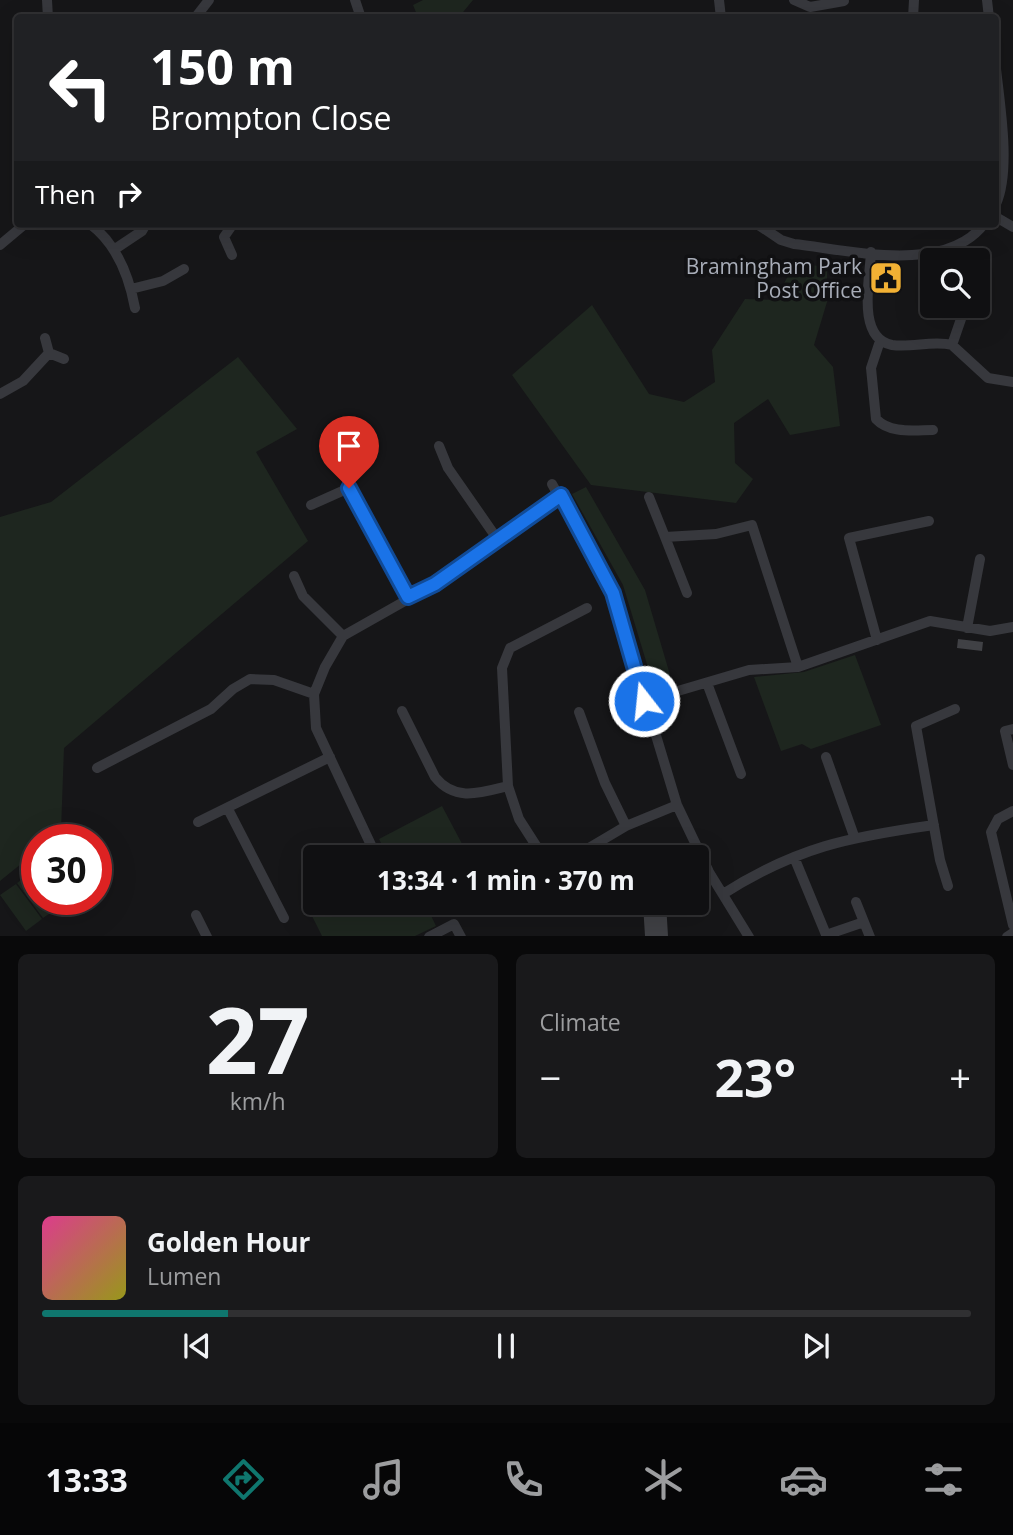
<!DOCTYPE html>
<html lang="en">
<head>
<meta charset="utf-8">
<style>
  :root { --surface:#101012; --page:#19191b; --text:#f1f3f6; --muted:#9c9d9f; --line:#303032; --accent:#0f766e }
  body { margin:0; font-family:"Open Sans",sans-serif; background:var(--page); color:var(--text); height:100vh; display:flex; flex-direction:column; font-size:26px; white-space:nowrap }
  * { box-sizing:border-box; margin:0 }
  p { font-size:23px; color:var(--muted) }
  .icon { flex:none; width:38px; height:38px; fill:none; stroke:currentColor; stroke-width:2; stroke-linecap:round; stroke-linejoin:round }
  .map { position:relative; height:936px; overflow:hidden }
  .sheet { display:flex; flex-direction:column; gap:18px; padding:18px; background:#09090a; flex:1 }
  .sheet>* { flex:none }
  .hud { position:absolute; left:14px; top:14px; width:985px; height:214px; border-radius:7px; box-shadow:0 7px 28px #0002,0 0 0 2px var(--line); background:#202124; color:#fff; overflow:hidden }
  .tools { position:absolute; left:920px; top:248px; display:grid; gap:14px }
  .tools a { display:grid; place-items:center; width:70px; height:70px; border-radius:7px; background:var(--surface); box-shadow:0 7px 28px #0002,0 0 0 2px var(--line); font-size:35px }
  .speed { position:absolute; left:21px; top:824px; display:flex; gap:14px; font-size:35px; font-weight:700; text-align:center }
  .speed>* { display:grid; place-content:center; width:91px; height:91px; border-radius:50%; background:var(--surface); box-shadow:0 7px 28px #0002,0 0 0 2px var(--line); line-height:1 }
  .speed .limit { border:10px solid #d22; background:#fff; color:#111 }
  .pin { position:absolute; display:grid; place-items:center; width:60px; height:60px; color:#fff; margin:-72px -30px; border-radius:50% 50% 50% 0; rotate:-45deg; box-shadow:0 0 7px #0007 }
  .pin .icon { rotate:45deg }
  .me { position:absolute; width:77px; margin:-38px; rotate:344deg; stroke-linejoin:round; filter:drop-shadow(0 0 5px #0008) }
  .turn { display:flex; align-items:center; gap:24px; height:147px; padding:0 21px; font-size:32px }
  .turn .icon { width:91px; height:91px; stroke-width:2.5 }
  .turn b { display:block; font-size:49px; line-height:60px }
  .then { display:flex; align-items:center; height:66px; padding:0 21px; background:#0003; gap:14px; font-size:26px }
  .big { font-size:52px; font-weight:700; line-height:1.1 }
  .sheet .widget { flex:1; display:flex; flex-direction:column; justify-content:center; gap:10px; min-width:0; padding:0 24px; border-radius:10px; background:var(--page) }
  .sheet .dial { align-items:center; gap:0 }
  .dial b { font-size:91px; line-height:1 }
  .song { display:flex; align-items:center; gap:21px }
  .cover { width:84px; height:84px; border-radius:10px; background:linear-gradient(135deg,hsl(330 70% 55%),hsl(60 70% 35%)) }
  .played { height:7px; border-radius:4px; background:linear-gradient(90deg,var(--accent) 20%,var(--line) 20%) }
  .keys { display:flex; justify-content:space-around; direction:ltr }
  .heat { display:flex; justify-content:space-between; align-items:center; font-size:38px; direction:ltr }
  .sheet .tiles { flex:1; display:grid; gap:18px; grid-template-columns:1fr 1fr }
  .widget:last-child { grid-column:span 2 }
  .trip { position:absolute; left:303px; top:845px; width:406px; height:70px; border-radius:7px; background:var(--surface); box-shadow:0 7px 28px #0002,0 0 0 2px var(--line); font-weight:700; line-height:70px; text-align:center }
  .dock { display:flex; height:112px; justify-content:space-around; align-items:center; background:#060607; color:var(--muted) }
  .dock .icon { width:49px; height:49px }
  .dock .on { color:var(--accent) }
  .dock b { font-size:32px; color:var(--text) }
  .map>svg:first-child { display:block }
  .green { fill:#1e261f }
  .building { fill:#404145 }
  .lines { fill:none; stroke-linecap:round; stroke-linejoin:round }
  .minor { stroke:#37383d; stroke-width:10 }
  .route-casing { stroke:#114b97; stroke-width:18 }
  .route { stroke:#1a73e8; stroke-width:12 }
  .labels { text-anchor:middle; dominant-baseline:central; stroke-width:7; stroke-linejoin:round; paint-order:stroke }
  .poi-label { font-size:21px; fill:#a8adb8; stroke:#111113; text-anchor:end }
</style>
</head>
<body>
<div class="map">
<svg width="1013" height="937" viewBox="0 0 1013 937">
  <rect width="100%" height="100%" fill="#161618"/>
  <path class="green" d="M423,0h50l-14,17h-41l-5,-12z
    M795,263l32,4v35l-13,43 19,22 7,59 -50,9 -22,-36 -34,24 1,40 18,16 -17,24 -145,-18 -79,-110 80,-70 57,89 35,8 31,-20 -3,-32 33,-51 30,1z
    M238,357l59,72 -41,23 52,89 -244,207 -3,83 -11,9h-13v11l-37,30v-364l51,-15z
    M586,487l59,103 28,95 -17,9 -33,-109 -51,-91z
    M855,655l26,70 -70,24 -9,-5 -21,7 -27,-74 50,-5z
    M442,806l27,51h-96l12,-6 -6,-12z
    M33,871l4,5v24h17l5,7 -16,11 -26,-35z
    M16,884l26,35 -16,12 -26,-36z
    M315,887v16h110l11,23 -21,10h-93l-21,-42z"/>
  <path class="building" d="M958,639l25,3 -1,9 -25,-3z
    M666,903l2,33h-23l-2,-32z"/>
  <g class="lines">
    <path class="minor" d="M47,0l1,18
      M355,0l6,18
      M719,0l2,18
      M794,0l16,7 34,-6
      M987,0l2,18
      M621,17v1
      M195,18l14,-18
      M913,18l1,-18
      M996,69c4,36 15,102 0,135
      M996,217l17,10
      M90,224c27,20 39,52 45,84
      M757,224l24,16 13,4c55,6 151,31 190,-20
      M0,245l25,-21
      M115,249l27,-18 4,-7
      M871,252c-1,26 -15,86 21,93 20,3 41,-5 60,0l36,33 25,4
      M232,255l-8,-18 9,-13
      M131,289l32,-8 21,-12
      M45,338l4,15
      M880,341l-9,27 5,51c14,15 39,11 57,11
      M952,345l9,-26 -3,-13
      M0,394l23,-13 26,-28 15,6
      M439,446l9,22 50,72
      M552,484l61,109 64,212 32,67 40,65
      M649,497l16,40
      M311,505l38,-17 59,109
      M294,576l9,20 40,40
      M687,593l-22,-56 51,-3 36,-9 46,142
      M967,628l13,-69
      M877,640l-28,-102 80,-17
      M707,683l34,91
      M644,701l105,-31 49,-3 132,-46 60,10 23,-4
      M402,711l33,66c20,25 45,16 73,9
      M579,712l26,71 21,43
      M1013,729l-8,2 8,34
      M826,757l28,79
      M97,768l114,-59 22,-20 17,-10 24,1 40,14
      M228,809l56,109
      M1013,811l-15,8 -7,13 22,93
      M198,822l132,-65
      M371,845l-55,-117 -2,-34 11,-27 18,-31 92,-52 126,-89
      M794,857l33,80
      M544,858l-25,-39 -11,-33 -6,-118 8,-20 77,-40
      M572,858l54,-32 51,-21
      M948,886l-8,-26 -24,-134 39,-17
      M723,894c74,-47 126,-57 211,-69
      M856,902l14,35
      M196,915l11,22
      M826,935l38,-13
      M429,937l25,-13 7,13
      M1007,937l6,-4"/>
  </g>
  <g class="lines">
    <defs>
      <path id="route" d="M349,488l59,109 27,-13 126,-89 52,98 31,108"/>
    </defs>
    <use href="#route" class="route-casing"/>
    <use href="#route" class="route"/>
  </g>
  <defs>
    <symbol id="civic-square" viewBox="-11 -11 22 22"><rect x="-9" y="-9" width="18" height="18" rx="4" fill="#f2b134" stroke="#111113"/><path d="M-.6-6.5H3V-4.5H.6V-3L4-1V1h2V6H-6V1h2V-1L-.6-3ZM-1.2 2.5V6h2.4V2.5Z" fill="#111"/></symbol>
  </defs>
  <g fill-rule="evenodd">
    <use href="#civic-square" x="867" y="259" width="38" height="38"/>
  </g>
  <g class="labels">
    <g class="poi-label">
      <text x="862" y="266">Bramingham Park<tspan x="862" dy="24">Post Office</tspan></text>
    </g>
  </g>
</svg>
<div class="tools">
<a><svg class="icon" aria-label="search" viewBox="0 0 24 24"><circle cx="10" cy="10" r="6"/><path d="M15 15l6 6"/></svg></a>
</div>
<div class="speed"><div class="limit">30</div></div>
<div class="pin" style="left:349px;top:488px;background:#d93025"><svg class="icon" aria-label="arrive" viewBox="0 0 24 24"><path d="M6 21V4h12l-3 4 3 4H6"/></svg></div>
<svg class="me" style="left:644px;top:701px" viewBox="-20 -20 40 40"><circle r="17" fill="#1a73e8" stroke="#fff" stroke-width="3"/><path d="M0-11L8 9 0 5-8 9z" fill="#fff"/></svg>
<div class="trip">13:34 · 1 min · 370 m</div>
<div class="hud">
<div class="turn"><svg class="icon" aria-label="left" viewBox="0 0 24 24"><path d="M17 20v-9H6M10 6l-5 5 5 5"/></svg><div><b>150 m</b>Brompton Close</div></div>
<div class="then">Then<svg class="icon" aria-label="right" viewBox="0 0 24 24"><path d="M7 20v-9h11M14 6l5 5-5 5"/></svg></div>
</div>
</div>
<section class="sheet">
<div class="tiles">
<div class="widget dial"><b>27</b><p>km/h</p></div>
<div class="widget"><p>Climate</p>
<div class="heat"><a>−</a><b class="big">23°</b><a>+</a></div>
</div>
<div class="widget">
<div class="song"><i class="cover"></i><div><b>Golden Hour</b><p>Lumen</p></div></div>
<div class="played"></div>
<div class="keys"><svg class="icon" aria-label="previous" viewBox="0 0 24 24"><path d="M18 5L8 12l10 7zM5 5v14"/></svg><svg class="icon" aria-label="pause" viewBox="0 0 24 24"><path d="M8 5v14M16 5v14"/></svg><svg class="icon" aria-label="next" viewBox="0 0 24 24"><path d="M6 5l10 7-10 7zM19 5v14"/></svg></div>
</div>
</div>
</section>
<nav class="dock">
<b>13:33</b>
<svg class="icon on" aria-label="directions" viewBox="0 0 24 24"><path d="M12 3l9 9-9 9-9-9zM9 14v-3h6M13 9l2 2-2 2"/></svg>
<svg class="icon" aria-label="music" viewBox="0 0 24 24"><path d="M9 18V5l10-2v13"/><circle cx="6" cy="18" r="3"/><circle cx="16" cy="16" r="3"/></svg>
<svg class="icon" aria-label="phone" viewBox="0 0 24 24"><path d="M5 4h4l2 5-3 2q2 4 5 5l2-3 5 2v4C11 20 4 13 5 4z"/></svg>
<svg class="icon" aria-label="climate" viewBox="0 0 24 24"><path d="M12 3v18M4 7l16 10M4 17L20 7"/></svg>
<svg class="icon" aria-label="car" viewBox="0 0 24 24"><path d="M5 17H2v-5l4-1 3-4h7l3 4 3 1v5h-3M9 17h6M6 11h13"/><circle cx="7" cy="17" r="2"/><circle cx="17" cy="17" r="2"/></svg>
<svg class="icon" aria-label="filters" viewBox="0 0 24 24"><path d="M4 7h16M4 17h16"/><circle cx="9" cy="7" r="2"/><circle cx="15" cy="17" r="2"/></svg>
</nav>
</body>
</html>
